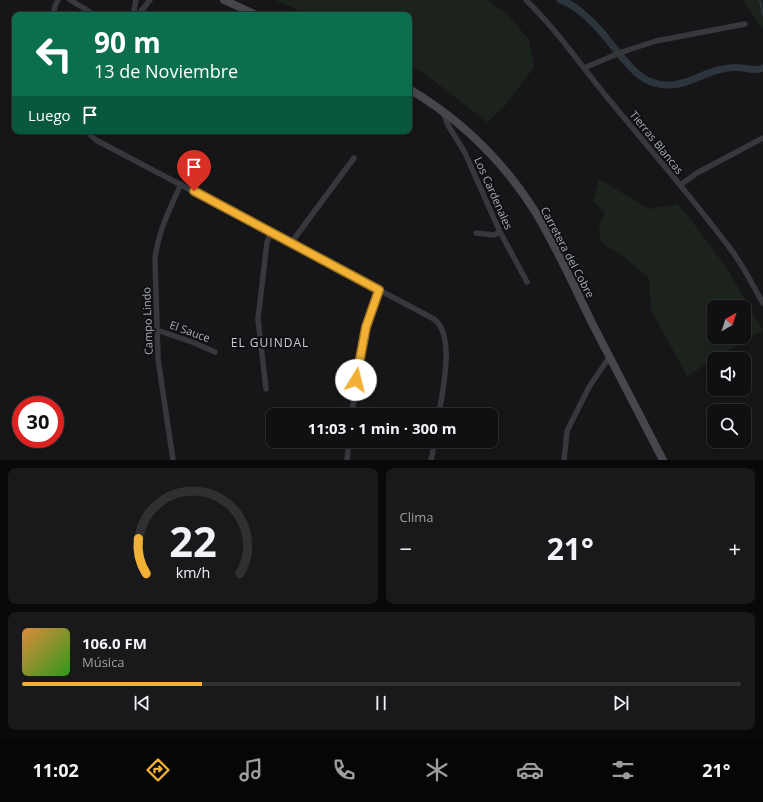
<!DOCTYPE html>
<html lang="es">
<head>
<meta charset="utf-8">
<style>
  :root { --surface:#101012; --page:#19191b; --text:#f1f3f6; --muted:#9c9d9f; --line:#303032; --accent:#f2b134 }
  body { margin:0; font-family:"Open Sans",sans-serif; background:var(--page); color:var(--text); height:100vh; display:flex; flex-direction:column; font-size:15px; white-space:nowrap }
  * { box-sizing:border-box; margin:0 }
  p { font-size:13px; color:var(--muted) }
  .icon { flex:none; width:22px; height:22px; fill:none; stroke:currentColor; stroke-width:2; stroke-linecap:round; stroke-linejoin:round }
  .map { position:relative; height:460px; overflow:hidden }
  .panel { display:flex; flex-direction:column; gap:8px; padding:8px; background:#09090a; flex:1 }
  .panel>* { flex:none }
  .banner { position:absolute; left:12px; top:12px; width:400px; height:122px; border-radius:8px; box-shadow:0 2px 6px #0003,0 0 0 1px var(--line); background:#0b6e4f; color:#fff; overflow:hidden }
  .needle { width:26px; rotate:39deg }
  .tools { position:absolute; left:707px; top:300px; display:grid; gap:8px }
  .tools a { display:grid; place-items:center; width:44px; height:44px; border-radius:8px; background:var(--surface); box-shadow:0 2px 6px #0003,0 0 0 1px var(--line); font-size:20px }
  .speed { position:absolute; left:12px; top:396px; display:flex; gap:8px; font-size:20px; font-weight:700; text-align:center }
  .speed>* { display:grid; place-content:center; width:52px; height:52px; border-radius:50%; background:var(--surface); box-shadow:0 2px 6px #0003,0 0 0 1px var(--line); line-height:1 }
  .speed .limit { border:6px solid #d22; background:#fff; color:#111 }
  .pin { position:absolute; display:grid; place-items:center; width:34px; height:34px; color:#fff; margin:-41px -17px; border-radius:50% 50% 50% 0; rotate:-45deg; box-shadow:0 0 4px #0007 }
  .pin .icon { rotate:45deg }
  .me { position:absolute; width:44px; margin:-22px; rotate:9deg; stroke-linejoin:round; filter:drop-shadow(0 0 3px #0008) }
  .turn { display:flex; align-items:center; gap:14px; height:84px; padding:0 16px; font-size:18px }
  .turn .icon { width:52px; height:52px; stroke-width:2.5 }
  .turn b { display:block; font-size:28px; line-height:34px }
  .then { display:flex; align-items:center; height:38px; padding:0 16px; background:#0003; gap:8px; font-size:15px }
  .big { font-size:30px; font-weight:700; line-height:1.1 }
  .panel .card { flex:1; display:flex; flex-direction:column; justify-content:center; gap:6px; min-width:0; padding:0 14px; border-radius:8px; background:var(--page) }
  .panel .dial { align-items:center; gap:0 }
  .dial svg { height:104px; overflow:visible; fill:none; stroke:var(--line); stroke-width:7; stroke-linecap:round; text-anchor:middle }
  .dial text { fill:var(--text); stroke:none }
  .song { display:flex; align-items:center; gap:12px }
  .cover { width:48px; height:48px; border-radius:6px; background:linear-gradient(135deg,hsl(30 70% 55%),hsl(110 70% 35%)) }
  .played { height:4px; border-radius:2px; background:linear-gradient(90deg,var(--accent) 25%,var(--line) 25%) }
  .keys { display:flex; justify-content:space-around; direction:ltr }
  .heat { display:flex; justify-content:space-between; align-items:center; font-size:22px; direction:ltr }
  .panel .tiles { flex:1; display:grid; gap:8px; grid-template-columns:1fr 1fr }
  .card:last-child { grid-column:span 2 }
  .trip { position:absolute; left:266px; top:408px; width:232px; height:40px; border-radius:8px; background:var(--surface); box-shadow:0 2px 6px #0003,0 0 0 1px var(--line); font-weight:700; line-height:40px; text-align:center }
  .tab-bar { display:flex; height:64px; justify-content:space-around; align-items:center; background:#060607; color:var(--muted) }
  .tab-bar .icon { width:28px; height:28px }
  .tab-bar .on { color:var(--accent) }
  .tab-bar b { font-size:18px; color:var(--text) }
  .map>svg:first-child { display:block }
  .green { fill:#1c231d; fill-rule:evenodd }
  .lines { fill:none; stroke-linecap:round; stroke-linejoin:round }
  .stream { stroke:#2c353c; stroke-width:2 }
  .canal { stroke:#2c353c; stroke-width:7 }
  .minor { stroke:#37383d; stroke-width:5.5 }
  .secondary { stroke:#45474d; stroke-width:8 }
  .route-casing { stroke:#9d7322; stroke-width:10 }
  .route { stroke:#f2b134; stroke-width:7 }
  .labels { text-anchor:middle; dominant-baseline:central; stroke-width:4; stroke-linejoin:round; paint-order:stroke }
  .street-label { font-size:11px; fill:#a8adb8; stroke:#111113 }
  .neighbourhood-label { font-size:12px; letter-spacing:1px; fill:#c9ccd4; stroke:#111113 }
</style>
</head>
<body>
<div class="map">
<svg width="763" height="460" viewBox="0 0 763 460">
  <rect width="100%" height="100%" fill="#161618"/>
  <path class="green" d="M275,0h212l21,15 21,25 5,27 -30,40 -17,15 -62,-48 -16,-9v-50h-100z
    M743,0h20v29c-8,-10 -13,-20 -20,-29z
    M599,179l50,30 28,-5 11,12 38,51 37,63 -76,46 -36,-66 -2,-32 -29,-24 -19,-12 -2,-16 6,-13 -12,-12zM714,307h30v30h-30z"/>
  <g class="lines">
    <path class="stream" d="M760,0l3,15"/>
    <path class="canal" d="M560,0c8,2 15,7 21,12 12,10 22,21 31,33 16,19 29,41 57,40 18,0 33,-11 49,-15 8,-2 17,-3 24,-2 8,0 14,4 21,0"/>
    <path class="minor" d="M70,0l25,15
      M526,0c30,29 53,63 80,96 42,51 86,101 126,155 12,16 21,35 31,52
      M53,15l2,-9 3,-6
      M133,15l3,-15
      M138,15l12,-15
      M584,68l38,-16 34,-11 89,-17
      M443,112l5,13 17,28 35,79 27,50
      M88,131l2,4 6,5 338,179c22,17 8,72 5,96
      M680,185l17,-12 66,-35
      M476,233l18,2 6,-3
      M291,243l63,-85
      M157,330l35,12 23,10
      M266,389l-8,-70 9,-77 4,-9
      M352,415c4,-45 12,-83 27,-125
      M173,460l-15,-101 -3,-100c3,-27 15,-51 26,-75
      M347,460l2,-19
      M431,460l4,-19
      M564,460l3,-29 22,-44 21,-31"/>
    <path class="secondary" d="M224,0l32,15
      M409,89c51,30 95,73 127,124 21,35 38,73 56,110 24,46 47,91 71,137"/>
  </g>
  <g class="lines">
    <defs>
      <path id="route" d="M194,191l185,99 -13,37 -10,53"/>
    </defs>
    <use href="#route" class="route-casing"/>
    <use href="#route" class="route"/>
  </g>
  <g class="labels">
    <g class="street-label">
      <text transform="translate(657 142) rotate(51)">Tierras Blancas</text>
      <text transform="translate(494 193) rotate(66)">Los Cardenales</text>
      <text transform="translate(568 252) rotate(62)">Carretera del Cobre</text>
      <text transform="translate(147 321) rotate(-92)">Campo Lindo</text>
      <text transform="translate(190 331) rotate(20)">El Sauce</text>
    </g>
    <g class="neighbourhood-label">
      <text x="270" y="342">EL GUINDAL</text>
    </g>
  </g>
</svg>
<div class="tools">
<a><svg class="needle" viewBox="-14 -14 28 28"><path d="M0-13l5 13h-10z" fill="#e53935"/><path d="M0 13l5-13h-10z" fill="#9c9d9f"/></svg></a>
<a><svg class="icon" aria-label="sound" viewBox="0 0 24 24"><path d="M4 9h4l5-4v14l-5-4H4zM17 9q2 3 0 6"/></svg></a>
<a><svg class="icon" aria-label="search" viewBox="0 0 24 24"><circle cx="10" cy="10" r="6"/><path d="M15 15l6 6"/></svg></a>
</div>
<div class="speed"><div class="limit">30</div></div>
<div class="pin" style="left:194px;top:191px;background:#d93025"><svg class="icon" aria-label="arrive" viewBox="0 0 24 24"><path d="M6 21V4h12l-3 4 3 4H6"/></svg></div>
<svg class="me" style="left:356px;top:380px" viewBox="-20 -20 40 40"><circle r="19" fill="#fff"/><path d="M0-13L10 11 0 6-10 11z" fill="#f2b134"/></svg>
<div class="trip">11:03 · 1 min · 300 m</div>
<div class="banner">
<div class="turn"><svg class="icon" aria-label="left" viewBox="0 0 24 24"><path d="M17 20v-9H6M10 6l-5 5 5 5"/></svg><div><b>90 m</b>13 de Noviembre</div></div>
<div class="then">Luego<svg class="icon" aria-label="arrive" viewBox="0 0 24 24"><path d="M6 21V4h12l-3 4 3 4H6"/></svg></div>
</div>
</div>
<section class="panel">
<div class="tiles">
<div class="card dial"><svg viewBox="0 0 100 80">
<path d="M14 69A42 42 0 1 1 86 69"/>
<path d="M14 69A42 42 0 0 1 8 42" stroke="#f2b134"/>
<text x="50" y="56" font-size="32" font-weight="700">22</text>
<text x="50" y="72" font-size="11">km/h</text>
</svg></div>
<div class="card"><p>Clima</p>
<div class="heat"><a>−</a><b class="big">21°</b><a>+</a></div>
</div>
<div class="card">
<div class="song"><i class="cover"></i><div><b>106.0 FM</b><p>Música</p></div></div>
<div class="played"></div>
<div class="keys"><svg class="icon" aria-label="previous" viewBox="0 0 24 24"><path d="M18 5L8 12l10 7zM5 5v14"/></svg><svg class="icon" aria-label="pause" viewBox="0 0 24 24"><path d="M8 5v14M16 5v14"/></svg><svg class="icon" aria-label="next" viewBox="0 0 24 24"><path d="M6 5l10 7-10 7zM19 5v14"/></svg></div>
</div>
</div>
</section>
<nav class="tab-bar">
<b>11:02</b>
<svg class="icon on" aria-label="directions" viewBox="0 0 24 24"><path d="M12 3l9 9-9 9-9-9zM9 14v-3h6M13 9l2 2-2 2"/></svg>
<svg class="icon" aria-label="music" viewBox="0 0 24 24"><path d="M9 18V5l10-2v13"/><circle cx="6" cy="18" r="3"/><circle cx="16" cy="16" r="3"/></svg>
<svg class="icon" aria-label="phone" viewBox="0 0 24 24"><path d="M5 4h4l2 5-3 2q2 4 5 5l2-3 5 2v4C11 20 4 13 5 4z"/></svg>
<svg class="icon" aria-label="climate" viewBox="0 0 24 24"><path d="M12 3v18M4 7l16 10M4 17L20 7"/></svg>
<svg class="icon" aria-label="car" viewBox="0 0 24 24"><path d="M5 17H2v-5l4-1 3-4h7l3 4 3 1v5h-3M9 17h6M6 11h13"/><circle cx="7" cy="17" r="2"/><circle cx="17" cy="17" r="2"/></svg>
<svg class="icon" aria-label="filters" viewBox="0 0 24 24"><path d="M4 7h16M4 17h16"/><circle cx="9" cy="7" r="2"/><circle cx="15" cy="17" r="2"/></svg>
<b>21°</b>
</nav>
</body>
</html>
